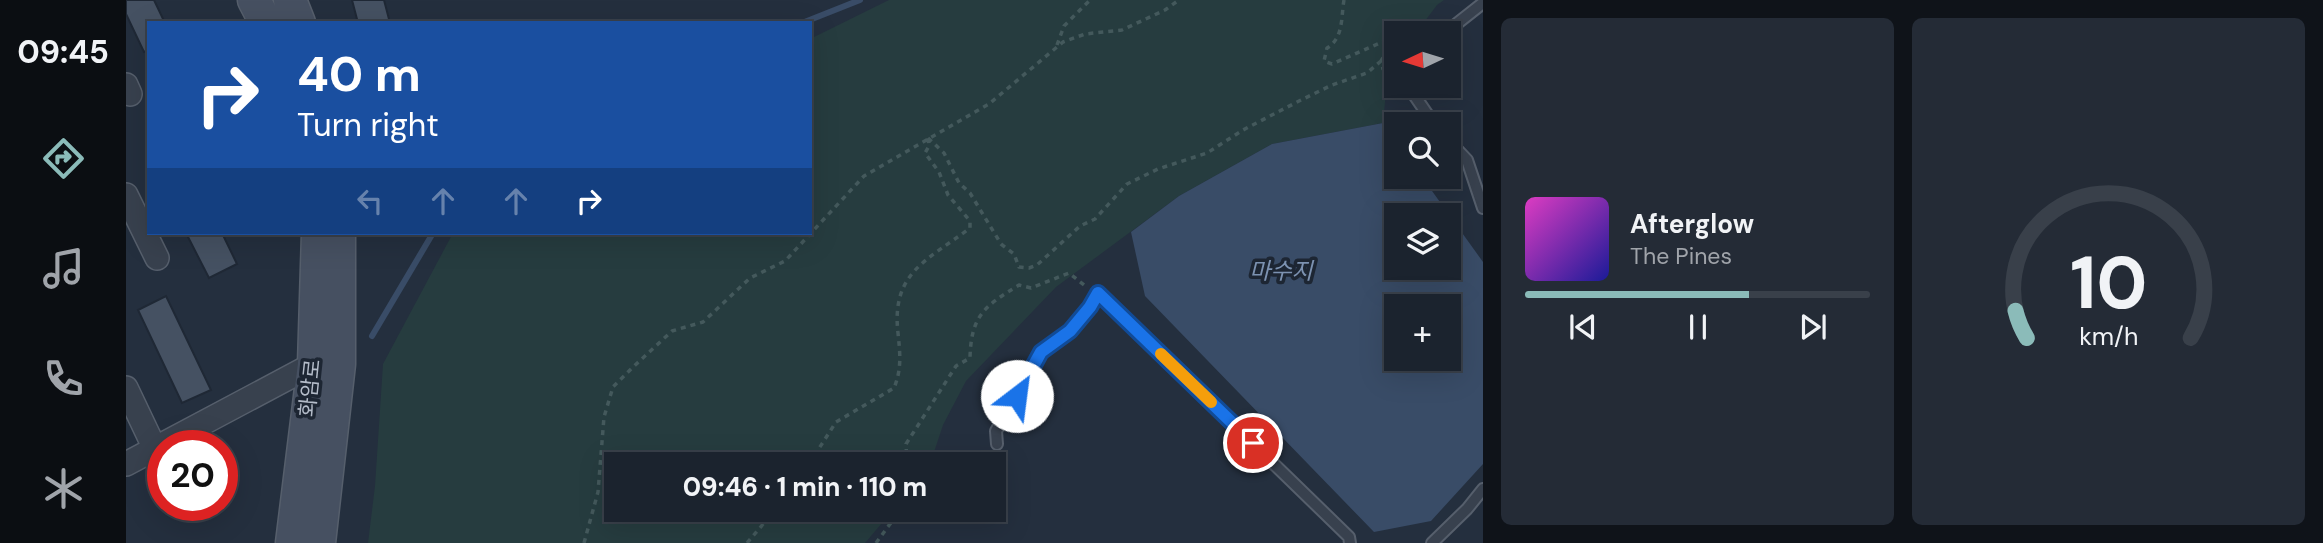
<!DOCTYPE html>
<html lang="en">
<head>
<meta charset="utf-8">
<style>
  :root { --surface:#1b232e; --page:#242b36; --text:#f1f3f6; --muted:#a0a4aa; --line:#39404a; --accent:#8bbbb9 }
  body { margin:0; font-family:"DM Sans","Noto Sans KR",sans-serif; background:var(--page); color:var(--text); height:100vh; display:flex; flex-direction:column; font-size:26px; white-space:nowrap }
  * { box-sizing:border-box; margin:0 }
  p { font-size:23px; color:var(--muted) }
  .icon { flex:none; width:38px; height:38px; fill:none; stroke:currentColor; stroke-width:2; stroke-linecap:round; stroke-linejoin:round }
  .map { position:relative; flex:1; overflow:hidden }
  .details { display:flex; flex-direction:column; gap:18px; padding:18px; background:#0f1319; width:840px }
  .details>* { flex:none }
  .guide { position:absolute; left:21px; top:21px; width:665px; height:214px; border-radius:0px; box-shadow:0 7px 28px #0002,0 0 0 2px var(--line); background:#1a4fa0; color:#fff; overflow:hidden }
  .needle { width:46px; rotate:266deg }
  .tools { position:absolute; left:1258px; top:21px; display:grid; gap:14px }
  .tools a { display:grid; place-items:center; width:77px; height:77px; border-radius:0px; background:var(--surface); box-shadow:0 7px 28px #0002,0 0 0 2px var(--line); font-size:35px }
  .speed { position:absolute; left:21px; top:430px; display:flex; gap:14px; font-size:35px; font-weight:700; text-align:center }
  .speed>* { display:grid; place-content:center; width:91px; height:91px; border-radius:50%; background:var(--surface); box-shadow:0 7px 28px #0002,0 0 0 2px var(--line); line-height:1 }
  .speed .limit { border:10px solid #d22; background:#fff; color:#111 }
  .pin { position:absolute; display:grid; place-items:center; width:60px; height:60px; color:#fff; margin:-30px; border:4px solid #fff; border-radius:50%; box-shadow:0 2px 7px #0007 }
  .me { position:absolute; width:77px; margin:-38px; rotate:30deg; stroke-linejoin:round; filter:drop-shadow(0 0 5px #0008) }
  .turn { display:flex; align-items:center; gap:24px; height:147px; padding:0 35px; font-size:32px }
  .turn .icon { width:91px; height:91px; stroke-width:2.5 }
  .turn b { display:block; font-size:49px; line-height:60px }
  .lanes { display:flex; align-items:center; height:66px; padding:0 35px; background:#0003; justify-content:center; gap:35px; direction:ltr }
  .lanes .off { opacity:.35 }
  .details .tile { flex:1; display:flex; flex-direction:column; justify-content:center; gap:10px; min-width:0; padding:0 24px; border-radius:10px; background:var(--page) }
  .details .dial { align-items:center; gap:0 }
  .dial svg { height:182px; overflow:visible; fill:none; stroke:var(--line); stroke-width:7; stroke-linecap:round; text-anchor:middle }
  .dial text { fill:var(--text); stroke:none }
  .song { display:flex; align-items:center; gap:21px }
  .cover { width:84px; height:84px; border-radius:10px; background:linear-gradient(135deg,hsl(310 70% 55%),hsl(240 70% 35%)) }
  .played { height:7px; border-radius:4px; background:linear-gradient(90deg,var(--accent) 65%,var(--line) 65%) }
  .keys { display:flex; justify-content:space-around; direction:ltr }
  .details .tiles { flex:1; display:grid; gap:18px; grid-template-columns:repeat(2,1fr) }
  .trip { position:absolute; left:478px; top:452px; width:402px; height:70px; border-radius:0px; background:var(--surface); box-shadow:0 7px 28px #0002,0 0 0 2px var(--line); font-weight:800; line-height:70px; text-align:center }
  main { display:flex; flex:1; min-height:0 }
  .tab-bar { display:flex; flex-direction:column; width:126px; justify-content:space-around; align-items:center; background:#0b0e12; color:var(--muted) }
  .tab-bar .icon { width:49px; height:49px }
  .tab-bar .current { color:var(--accent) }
  .tab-bar b { font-size:32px; color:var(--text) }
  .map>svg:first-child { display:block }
  .green { fill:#263c3f }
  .water { fill:#394c67; fill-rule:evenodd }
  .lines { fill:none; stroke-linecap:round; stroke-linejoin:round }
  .stream { stroke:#394c67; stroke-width:6 }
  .building { fill:#455162; stroke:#1f2835; stroke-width:2 }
  .service-casing { stroke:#565f6c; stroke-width:14 }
  .minor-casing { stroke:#565f6c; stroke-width:26 }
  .secondary-casing { stroke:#565f6c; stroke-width:35 }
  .path { stroke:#44595c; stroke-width:3.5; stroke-dasharray:5 5; stroke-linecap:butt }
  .service { stroke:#38414e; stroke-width:10 }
  .minor { stroke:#38414e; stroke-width:23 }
  .secondary { stroke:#465061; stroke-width:32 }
  .route-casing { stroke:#114b97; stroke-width:18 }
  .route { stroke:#1a73e8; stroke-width:12 }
  .slow { stroke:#f59e0b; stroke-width:12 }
  .labels { text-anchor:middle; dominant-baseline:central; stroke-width:7; stroke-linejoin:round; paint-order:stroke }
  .street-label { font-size:21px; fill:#b4bcc9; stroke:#1d2633 }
  .water-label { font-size:23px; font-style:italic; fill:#7c92b1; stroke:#1d2633 }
</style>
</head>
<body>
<main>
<nav class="tab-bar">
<b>09:45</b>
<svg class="icon current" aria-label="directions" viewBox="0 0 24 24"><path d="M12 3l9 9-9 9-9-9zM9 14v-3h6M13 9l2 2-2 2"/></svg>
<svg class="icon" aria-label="music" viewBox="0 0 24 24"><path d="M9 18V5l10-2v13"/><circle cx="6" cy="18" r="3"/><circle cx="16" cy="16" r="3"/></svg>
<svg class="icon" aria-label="phone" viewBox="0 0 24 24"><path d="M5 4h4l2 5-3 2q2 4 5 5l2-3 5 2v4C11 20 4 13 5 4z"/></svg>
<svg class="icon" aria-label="climate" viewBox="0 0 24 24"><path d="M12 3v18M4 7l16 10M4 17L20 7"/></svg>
</nav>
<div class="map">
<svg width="1357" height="543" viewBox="0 0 1357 543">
  <rect width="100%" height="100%" fill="#242f3e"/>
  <path class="green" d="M763,0h555l-7,5 -21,28h-20v26l-8,11 -5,53 -111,21 -93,52 -123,91 -90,94 -23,44 -13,39h-314v45h278l-29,34h-497l7,-57 8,-122 70,-131h357v-194z"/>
  <path class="water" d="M1257,123l13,19v35h26l61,85v202l-52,57 -57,11 -229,-236 -14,-64 48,-36 93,-52zM1270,215h53v53h-53zM1270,306h53v53h-53z"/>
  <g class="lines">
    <path class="stream" d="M676,23l58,-23
      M246,336l61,-103"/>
  </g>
  <path class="building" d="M0,0h28l11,23h-16v27l-5,2 -18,-38z
    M226,0h32l6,23h-32z
    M60,233h36l15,31 -28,14z
    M40,296l45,94 -29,13 -44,-93z"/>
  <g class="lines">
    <defs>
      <path id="service" d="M1319,33l38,-30
        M1282,86l26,38
        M1323,141l18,19 16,48
        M871,444l-1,-13 45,-79 29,-21 20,-24 8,-14 251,244 1,6
        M1306,543l35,-34 16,-20"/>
      <path id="minor" d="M0,85l4,9
        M0,195l31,63
        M0,388l29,61
        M0,464l188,-100"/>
      <path id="secondary" d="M128,0l12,23
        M164,0l9,23
        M166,543l22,-179 4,-131
        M193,543l20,-179v-130"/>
    </defs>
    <use href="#service" class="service-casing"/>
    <use href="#minor" class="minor-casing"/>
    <use href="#secondary" class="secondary-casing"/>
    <path class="path" d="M1218,0c-3,16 0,38 -17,48l-3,13 8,3 64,-28 -15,25 2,8 12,10
      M931,45l7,-19 26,-26
      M802,138l16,15 15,30 11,10 31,51 13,10 5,13 10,1 8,-3 43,-39 15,-7 32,-35 31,-15 49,-16 36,-23 58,-30 31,-15 35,-12 14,-12
      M683,464l27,-42 58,-34c8,-19 6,-35 4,-55 -7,-61 30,-73 72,-105v-7l-22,-26 -9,-23 -14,-19 4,-7 -1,-8
      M781,464l-1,-20 50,-78 14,-8c1,-43 15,-52 49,-73l12,3 38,-15 15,12
      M458,543l14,-51 6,-75 9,-30 19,-19 40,-37 31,-9 47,-44 35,-17 79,-85 125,-72 74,-62 22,-8 37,-4 43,-20 14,-10
      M621,543l29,-34
      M750,543l25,-34"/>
    <use href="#service" class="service"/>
    <use href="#minor" class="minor"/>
    <use href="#secondary" class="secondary"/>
  </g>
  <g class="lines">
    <defs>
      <path id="route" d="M891,396l24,-44 29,-21 20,-24 8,-14 155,150"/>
    </defs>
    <use href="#route" class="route-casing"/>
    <use href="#route" class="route"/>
    <path class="slow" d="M1035,354l50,48"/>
  </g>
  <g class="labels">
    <g class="street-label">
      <text transform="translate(184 388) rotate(-84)">화암로</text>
    </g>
    <g class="water-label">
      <text x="1155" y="271">마수지</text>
    </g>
  </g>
</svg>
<div class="tools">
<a><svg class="needle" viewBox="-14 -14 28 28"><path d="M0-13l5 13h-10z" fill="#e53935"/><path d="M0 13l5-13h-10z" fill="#a0a4aa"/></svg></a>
<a><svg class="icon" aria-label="search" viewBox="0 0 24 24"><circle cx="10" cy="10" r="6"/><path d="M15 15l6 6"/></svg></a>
<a><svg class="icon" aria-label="layers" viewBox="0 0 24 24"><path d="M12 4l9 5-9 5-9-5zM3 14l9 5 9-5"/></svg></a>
<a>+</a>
</div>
<div class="speed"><div class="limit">20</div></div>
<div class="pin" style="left:1127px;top:443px;background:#d93025"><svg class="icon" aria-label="arrive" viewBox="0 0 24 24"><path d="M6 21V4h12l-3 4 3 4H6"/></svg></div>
<svg class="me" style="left:891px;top:396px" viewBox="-20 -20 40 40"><circle r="19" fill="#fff"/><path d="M0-13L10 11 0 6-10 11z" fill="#1a73e8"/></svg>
<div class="trip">09:46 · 1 min · 110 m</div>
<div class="guide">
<div class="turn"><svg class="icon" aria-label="right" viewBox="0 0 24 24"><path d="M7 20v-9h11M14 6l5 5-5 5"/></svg><div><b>40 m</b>Turn right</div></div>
<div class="lanes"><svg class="icon off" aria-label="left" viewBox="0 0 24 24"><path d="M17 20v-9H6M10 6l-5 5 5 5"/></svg><svg class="icon off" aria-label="ahead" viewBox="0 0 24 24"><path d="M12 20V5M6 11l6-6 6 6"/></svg><svg class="icon off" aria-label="ahead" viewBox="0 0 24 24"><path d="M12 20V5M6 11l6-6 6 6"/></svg><svg class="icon" aria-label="right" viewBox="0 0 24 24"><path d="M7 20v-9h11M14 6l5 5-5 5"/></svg></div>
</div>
</div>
<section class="details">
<div class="tiles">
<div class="tile">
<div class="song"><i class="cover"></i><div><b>Afterglow</b><p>The Pines</p></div></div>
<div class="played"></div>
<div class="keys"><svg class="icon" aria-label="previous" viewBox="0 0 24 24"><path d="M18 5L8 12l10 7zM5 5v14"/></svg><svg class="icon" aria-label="pause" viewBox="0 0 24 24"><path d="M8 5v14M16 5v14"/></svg><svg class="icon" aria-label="next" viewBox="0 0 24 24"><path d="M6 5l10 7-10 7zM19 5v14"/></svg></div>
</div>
<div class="tile dial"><svg viewBox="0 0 100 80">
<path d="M14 69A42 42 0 1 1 86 69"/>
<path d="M14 69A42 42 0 0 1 9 57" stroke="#8bbbb9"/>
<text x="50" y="56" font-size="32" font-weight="700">10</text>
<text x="50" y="72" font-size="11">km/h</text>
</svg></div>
</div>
</section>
</main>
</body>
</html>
